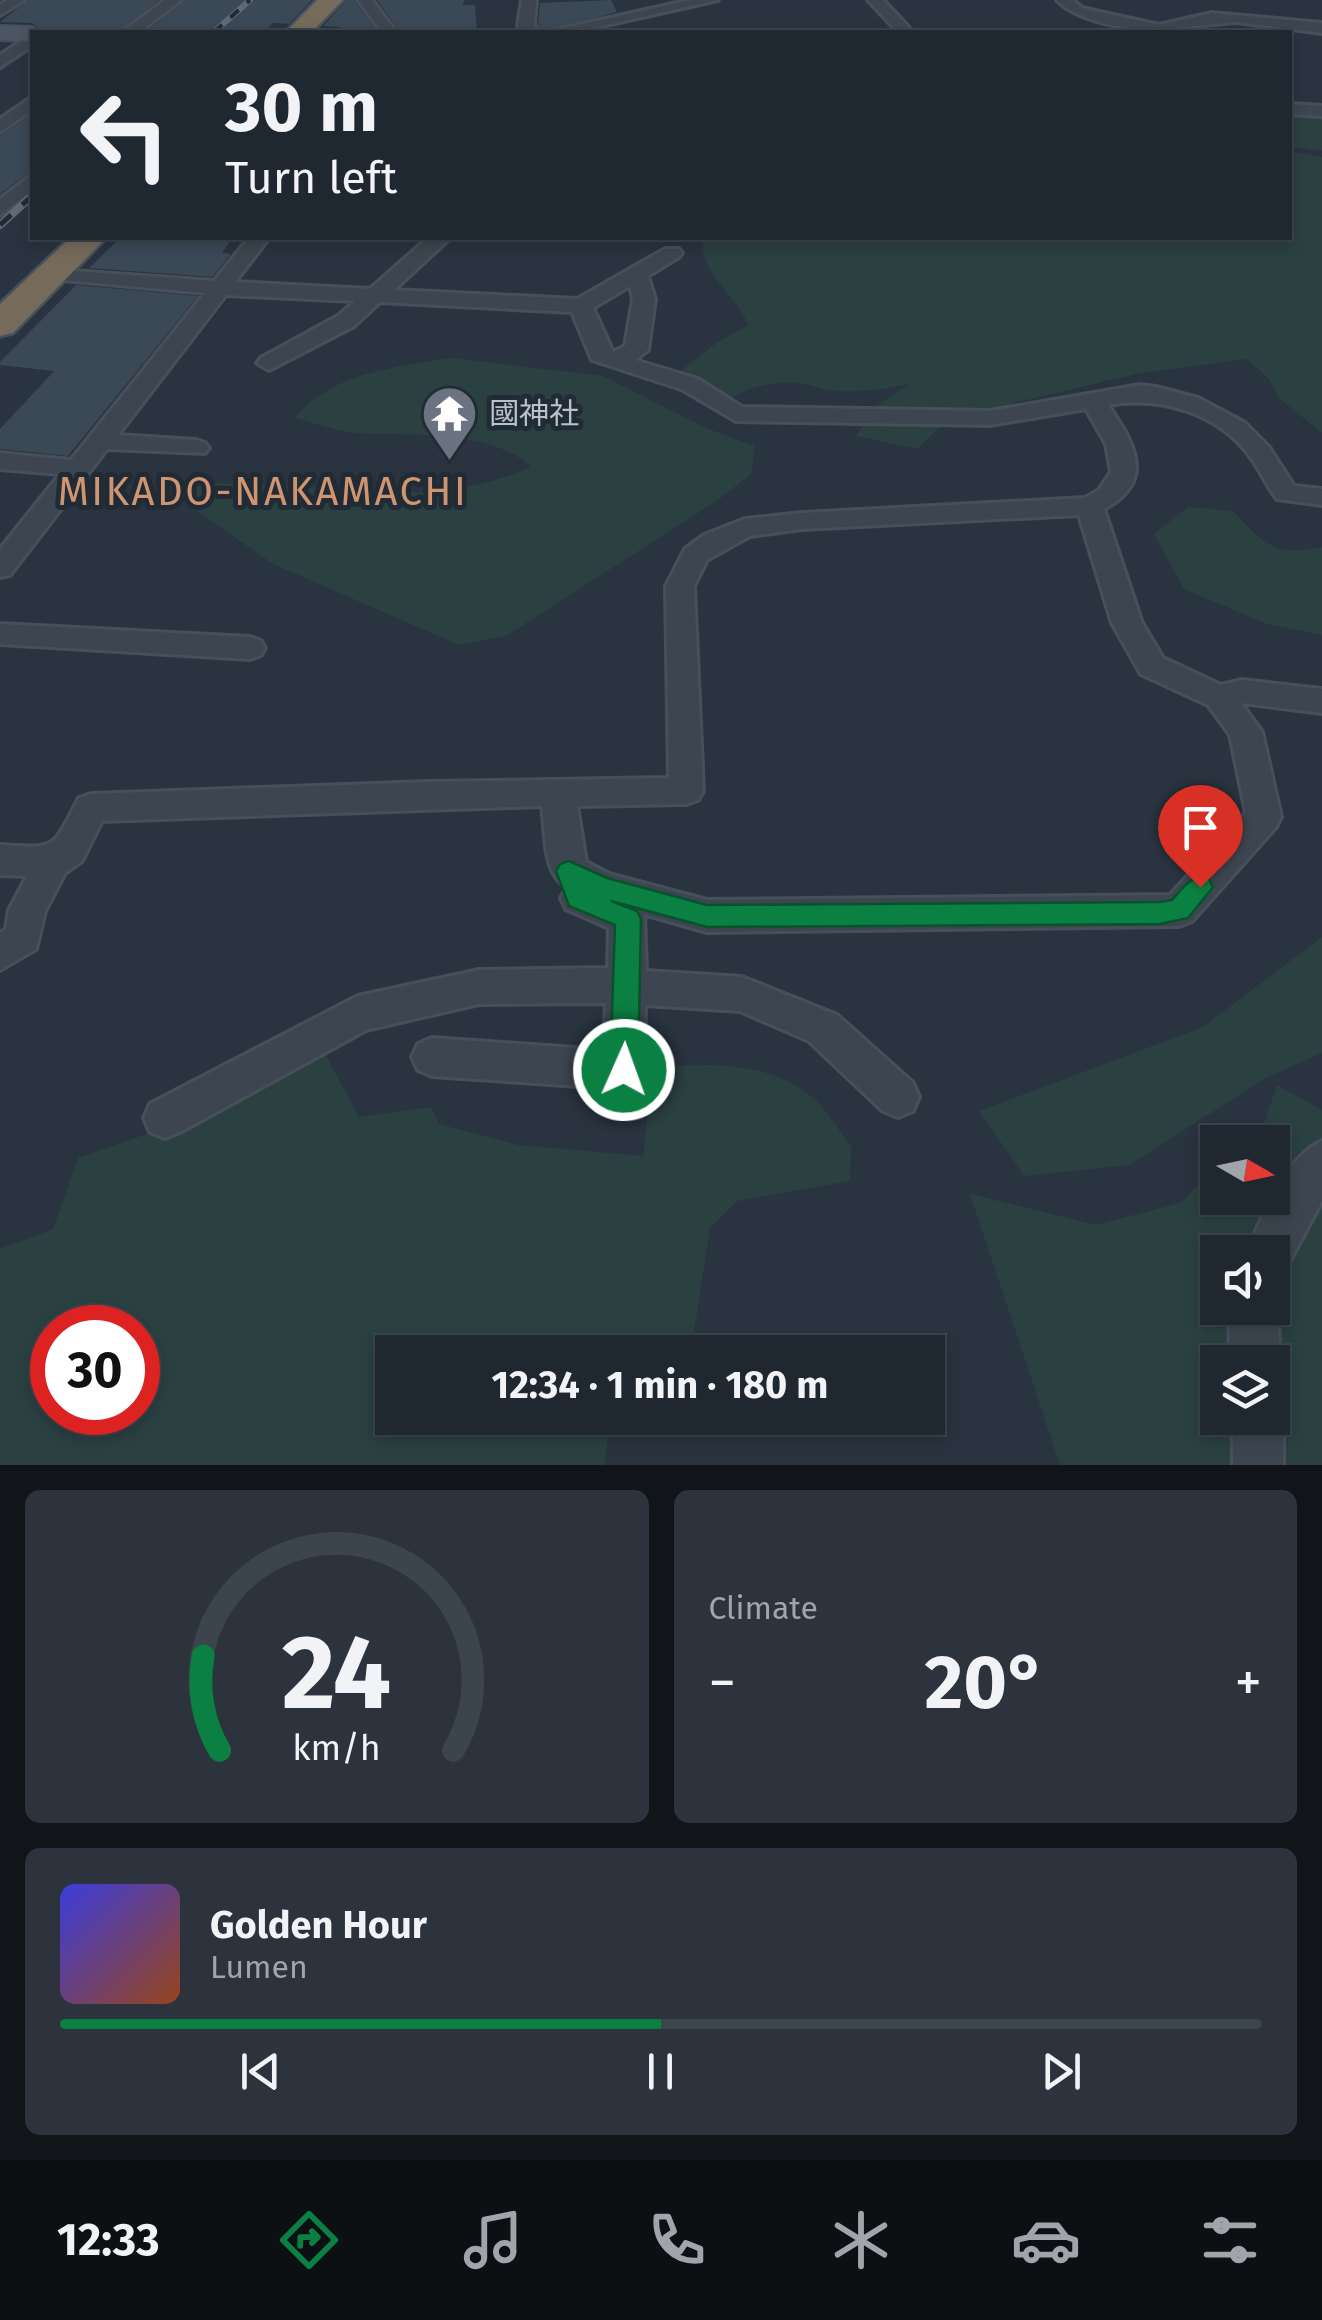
<!DOCTYPE html>
<html lang="en">
<head>
<meta charset="utf-8">
<style>
  :root { --surface:#1f2730; --page:#2c333c; --text:#f1f3f6; --muted:#a1a5ab; --line:#3c444c; --accent:#0b8043 }
  body { margin:0; font-family:"Fira Sans","Noto Sans JP",sans-serif; background:var(--page); color:var(--text); height:100vh; display:flex; flex-direction:column; font-size:38px; white-space:nowrap }
  * { box-sizing:border-box; margin:0 }
  p { font-size:32px; color:var(--muted) }
  .icon { flex:none; width:55px; height:55px; fill:none; stroke:currentColor; stroke-width:2; stroke-linecap:round; stroke-linejoin:round }
  .map { position:relative; height:1465px; overflow:hidden }
  .side { display:flex; flex-direction:column; gap:25px; padding:25px; background:#11151a; flex:1 }
  .side>* { flex:none }
  .guide { position:absolute; left:30px; top:30px; width:1262px; height:210px; border-radius:0px; box-shadow:0 5px 15px #0003,0 0 0 2px var(--line); background:#1f2730; color:var(--text); overflow:hidden }
  .needle { width:65px; rotate:99deg }
  .tools { position:absolute; left:1200px; top:1125px; display:grid; gap:20px }
  .tools a { display:grid; place-items:center; width:90px; height:90px; border-radius:0px; background:var(--surface); box-shadow:0 5px 15px #0003,0 0 0 2px var(--line); font-size:50px }
  .speed { position:absolute; left:30px; top:1305px; display:flex; gap:20px; font-size:50px; font-weight:700; text-align:center }
  .speed>* { display:grid; place-content:center; width:130px; height:130px; border-radius:50%; background:var(--surface); box-shadow:0 5px 15px #0003,0 0 0 2px var(--line); line-height:1 }
  .speed .limit { border:15px solid #d22; background:#fff; color:#111 }
  .pin { position:absolute; display:grid; place-items:center; width:85px; height:85px; color:#fff; margin:-102px -42px; border-radius:50% 50% 50% 0; rotate:-45deg; box-shadow:0 0 10px #0007 }
  .pin .icon { rotate:45deg }
  .me { position:absolute; width:110px; margin:-55px; rotate:2deg; stroke-linejoin:round; filter:drop-shadow(0 0 8px #0008) }
  .turn { display:flex; align-items:center; gap:35px; height:210px; padding:0 30px; font-size:45px }
  .turn .icon { width:130px; height:130px; stroke-width:2.5 }
  .turn b { display:block; font-size:70px; line-height:85px }
  .big { font-size:75px; font-weight:700; line-height:1.1 }
  .side .tile { flex:1; display:flex; flex-direction:column; justify-content:center; gap:15px; min-width:0; padding:0 35px; border-radius:15px; background:var(--page) }
  .side .dial { align-items:center; gap:0 }
  .dial svg { height:260px; overflow:visible; fill:none; stroke:var(--line); stroke-width:7; stroke-linecap:round; text-anchor:middle }
  .dial text { fill:var(--text); stroke:none }
  .song { display:flex; align-items:center; gap:30px }
  .cover { width:120px; height:120px; border-radius:15px; background:linear-gradient(135deg,hsl(240 70% 55%),hsl(20 70% 35%)) }
  .played { height:10px; border-radius:5px; background:linear-gradient(90deg,var(--accent) 50%,var(--line) 50%) }
  .keys { display:flex; justify-content:space-around; direction:ltr }
  .heat { display:flex; justify-content:space-between; align-items:center; font-size:55px; direction:ltr }
  .side .tiles { flex:1; display:grid; gap:25px; grid-template-columns:1fr 1fr }
  .tile:last-child { grid-column:span 2 }
  .trip { position:absolute; left:375px; top:1335px; width:570px; height:100px; border-radius:0px; background:var(--surface); box-shadow:0 5px 15px #0003,0 0 0 2px var(--line); font-weight:700; line-height:100px; text-align:center }
  .tabs { display:flex; height:160px; justify-content:space-around; align-items:center; background:#0c1013; color:var(--muted) }
  .tabs .icon { width:70px; height:70px }
  .tabs .current { color:var(--accent) }
  .tabs b { font-size:45px; color:var(--text) }
  .map>svg:first-child { display:block }
  .green { fill:#2b4041; fill-rule:evenodd }
  .lines { fill:none; stroke-linecap:round; stroke-linejoin:round }
  .stream { stroke:#1c2b3e; stroke-width:6 }
  .building { fill:#3b4856 }
  .street-casing { stroke:#464f5a; stroke-width:6 }
  .secondary-casing { stroke:#464f5a; stroke-width:4 }
  .highway-casing { stroke:#47515b; stroke-width:5 }
  .street { fill:#3d4650; fill-rule:evenodd }
  .secondary { fill:#4b5563; fill-rule:evenodd }
  .highway { fill:#766a5a; fill-rule:evenodd }
  .rail-far1-casing { stroke:#5f6a77; stroke-width:6 }
  .rail-casing { stroke:#5f6a77; stroke-width:8 }
  .rail-far1 { stroke:#212b36; stroke-width:4; stroke-dasharray:11; stroke-linecap:butt }
  .rail { stroke:#212b36; stroke-width:5; stroke-dasharray:15; stroke-linecap:butt }
  .route { fill:#0b8043; stroke:#07532c; stroke-width:2.5 }
  .labels { text-anchor:middle; dominant-baseline:central; stroke-width:10; stroke-linejoin:round; paint-order:stroke }
  .far-poi-label { font-size:30px; fill:#b9c1ca; stroke:#212b36; text-anchor:start }
  .quarter-label { font-size:40px; letter-spacing:2.5px; fill:#ce9570; stroke:#212b36 }
</style>
</head>
<body>
<div class="map">
<svg width="1322" height="1465" viewBox="0 0 1322 1465">
  <rect width="100%" height="100%" fill="#293440"/>
  <path class="green" d="M1290,112l32,2v36l-29,-2z
    M1290,151l32,6v276l-43,-35 -10,-19 -22,-20 -107,14 -143,34 -58,21 -22,21 -61,-13 17,-28 36,-24c-25,5 -47,9 -72,7 -11,0 -21,-5 -32,-7 -20,-4 -63,1 -76,18l-53,-28 39,-30 33,-19c-9,-28 -53,-55 -44,-87h586z
    M452,358l151,18 103,52 49,18 -4,28 -33,26 -212,136 -47,9 -186,-81 -89,-62 16,-18c115,-5 219,32 331,-17 -39,-38 -121,-31 -174,-34 -21,-2 -42,-10 -62,-15 35,-45 103,-52 157,-60z
    M1188,507l45,4c32,34 41,46 89,36v88l-55,-11 -83,-35 -30,-55z
    M1322,937v116l-58,26 -135,86 -105,11 -45,-65 224,-84z
    M322,1048l37,69 72,-10 8,17 79,21 125,11 6,-52 20,-37c48,-5 106,-2 143,30 16,13 27,34 39,50l-1,34 -113,20 -27,27 -19,124h-299v66h219l-7,47h-604v-216l53,-20 25,-71 88,-31zM52,1328h86v84h-86z
    M1277,1085l45,25v355h-262l-90,-271 126,31 84,-22 37,-36 1,31h54v-56h-14zM1218,1252h54v56h-54zM1218,1362h54v56h-54z"/>
  <g class="lines">
    <path class="stream" d="M261,248l8,-10
      M176,359l55,-68"/>
  </g>
  <path class="building" d="M28,0h131l-39,32h-75l-13,-9 -32,-1z
    M185,0h127l-23,24 -16,-1 -9,9h-119z
    M347,0h7l24,32h-44l7,-5 -18,-1z
    M377,0h88l-3,5h13l2,27h-77z
    M611,0l6,12 -73,20 -6,-8 2,-21z
    M32,114v57l-32,23v-58z
    M120,238h112l-10,15 9,1 -19,23 -123,-9z
    M76,285l122,11 -130,160 -68,-7v-20l54,-58 -54,-6v-3z"/>
  <g class="lines">
    <defs>
      <path id="street" d="M7,0h17l-24,15v-10z
        M165,0h16l-42,32h-16z
        M358,0h14l24,32h-14z
        M522,0h14l-2,25 6,7h-15l-7,-6z
        M690,0h28l-143,32h-28z
        M868,0h15l30,32h-15z
        M1057,0h16l9,8 77,17 53,-12 110,10v10l-86,-11 -62,6 4,4c-32,0 -98,-7 -121,-32z
        M32,34v12l-32,21v-12z
        M32,97v13l-32,22v-13z
        M1290,104l32,2v10l-32,-2z
        M32,175v15l-32,25v-16z
        M249,238h20l-34,44 135,7 58,-51h22l-56,52 183,9 88,-50h14l3,4 -3,4 -31,19 7,23 -7,51 -13,10 63,19 44,28 248,4 150,-26 16,2 42,11 47,25 24,24 25,39 28,3v16l-45,-6c-10,-13 -16,-27 -25,-40 -33,-47 -92,-63 -144,-54 26,38 49,76 -4,104l38,114 21,35 58,27 21,-5 80,9v24l-81,-10 21,29 19,85 -5,10 -84,94 -13,5 -472,6 -63,-18 2,57 96,6 95,38 76,68 6,14 -6,14 -15,6 -15,-6 -74,-70 -69,-30 -95,-6 -1,65 -6,13 -14,6 -192,-13 -14,-6 -6,-13 6,-13 14,-6 172,12 2,-47 -127,1 -113,26 -186,102 -15,6 -15,-6 -6,-14 6,-14 208,-108 121,-26 129,-2 1,-40 -43,-19 -5,-11 6,-11c-25,-13 -21,-55 -25,-81l-440,15 -20,40 -17,12 -20,38 -9,38 -36,21v-37l6,-4 3,-19 18,-34 -27,-1v-30c58,4 52,4 79,-47l12,-4 336,-12 242,-4 -3,-192 19,-37 19,-14 41,-16 57,-6 283,-15 14,-8 12,-18 -5,-28 -20,-35 -96,16 -254,-4 -55,-32 -89,-29 -20,-48 -192,-10 -26,24 -85,44 -12,-7 4,-5 77,-42 17,-15 -129,-6 -108,140 78,5 9,3 4,5 -4,5 -98,-4 -97,126 -10,2v-28l60,-75 -60,-5v-16l71,7 134,-167 -153,-14 -7,-2 -4,-4 4,-4 169,12zM630,286l3,13 -8,47 -12,6 -20,-44zM1079,515l33,108 29,51 67,31 22,30 16,78 -76,82 -463,5 -98,-26 -23,-12 -9,-56 109,-2 12,-4 5,-9 -9,-205 13,-26 43,-24 52,-7z
        M0,624l250,13 11,4 4,7 -4,7 -11,4 -250,-15z
        M1322,1141v60l-36,67 -14,6v-22h-25c14,-34 41,-97 75,-111z
        M1272,1299c9,19 9,55 0,74v-11h-43l1,-54h42z
        M1272,1399l11,19v47h-50v-47h39z"/>
      <path id="secondary" d="M0,26l32,1 10,5h-10v9l-32,-1z"/>
      <path id="highway" d="M317,0h26l-31,32h-26z
        M70,238h36l-93,95 -13,3v-32z"/>
    </defs>
    <use href="#street" class="street-casing"/>
    <use href="#secondary" class="secondary-casing"/>
    <use href="#highway" class="highway-casing"/>
    <use href="#street" class="street"/>
    <use href="#secondary" class="secondary"/>
    <use href="#highway" class="highway"/>
    <defs>
      <path id="rail-far1" d="M214,32l36,-32"/>
      <path id="rail" d="M0,225l32,-29"/>
    </defs>
    <use href="#rail-far1" class="rail-far1-casing"/>
    <use href="#rail" class="rail-casing"/>
    <use href="#rail-far1" class="rail-far1"/>
    <use href="#rail" class="rail"/>
  </g>
  <path class="route" d="M569,861l38,17 100,27 453,-3 12,-2c11,-12 19,-27 37,-21l4,8 -25,31 -28,6 -453,3 -96,-26 26,10 4,8 -3,151 -4,10 -10,4 -10,-4 -4,-10 5,-145 -46,-19 -13,-35 4,-7z"/>
  <defs>
    <symbol id="temple-pin" viewBox="-11 -11 22 30"><path d="M0 17L-7.5 6A9.5 9.5 0 1 1 7.5 6Z" fill="#6b7280" stroke="#212b36"/><path d="M0-6L5-2H3V0L6.5 2.5H4V6H1.5V3h-3V6H-4V2.5H-6.5L-3 0V-2H-5Z" fill="#fff"/></symbol>
  </defs>
  <g fill-rule="evenodd">
    <use href="#temple-pin" x="418" y="382" width="63" height="86"/>
  </g>
  <g class="labels">
    <g class="far-poi-label">
      <text x="489" y="414">國神社</text>
    </g>
    <g class="quarter-label">
      <text x="263" y="492">MIKADO-NAKAMACHI</text>
    </g>
  </g>
</svg>
<div class="tools">
<a><svg class="needle" viewBox="-14 -14 28 28"><path d="M0-13l5 13h-10z" fill="#e53935"/><path d="M0 13l5-13h-10z" fill="#a1a5ab"/></svg></a>
<a><svg class="icon" aria-label="sound" viewBox="0 0 24 24"><path d="M4 9h4l5-4v14l-5-4H4zM17 9q2 3 0 6"/></svg></a>
<a><svg class="icon" aria-label="layers" viewBox="0 0 24 24"><path d="M12 4l9 5-9 5-9-5zM3 14l9 5 9-5"/></svg></a>
</div>
<div class="speed"><div class="limit">30</div></div>
<div class="pin" style="left:1200px;top:887px;background:#d93025"><svg class="icon" aria-label="arrive" viewBox="0 0 24 24"><path d="M6 21V4h12l-3 4 3 4H6"/></svg></div>
<svg class="me" style="left:624px;top:1070px" viewBox="-20 -20 40 40"><circle r="17" fill="#0b8043" stroke="#fff" stroke-width="3"/><path d="M0-11L8 9 0 5-8 9z" fill="#fff"/></svg>
<div class="trip">12:34 · 1 min · 180 m</div>
<div class="guide">
<div class="turn"><svg class="icon" aria-label="left" viewBox="0 0 24 24"><path d="M17 20v-9H6M10 6l-5 5 5 5"/></svg><div><b>30 m</b>Turn left</div></div>
</div>
</div>
<section class="side">
<div class="tiles">
<div class="tile dial"><svg viewBox="0 0 100 80">
<path d="M14 69A42 42 0 1 1 86 69"/>
<path d="M14 69A42 42 0 0 1 9 40" stroke="#0b8043"/>
<text x="50" y="56" font-size="32" font-weight="700">24</text>
<text x="50" y="72" font-size="11">km/h</text>
</svg></div>
<div class="tile"><p>Climate</p>
<div class="heat"><a>−</a><b class="big">20°</b><a>+</a></div>
</div>
<div class="tile">
<div class="song"><i class="cover"></i><div><b>Golden Hour</b><p>Lumen</p></div></div>
<div class="played"></div>
<div class="keys"><svg class="icon" aria-label="previous" viewBox="0 0 24 24"><path d="M18 5L8 12l10 7zM5 5v14"/></svg><svg class="icon" aria-label="pause" viewBox="0 0 24 24"><path d="M8 5v14M16 5v14"/></svg><svg class="icon" aria-label="next" viewBox="0 0 24 24"><path d="M6 5l10 7-10 7zM19 5v14"/></svg></div>
</div>
</div>
</section>
<nav class="tabs">
<b>12:33</b>
<svg class="icon current" aria-label="directions" viewBox="0 0 24 24"><path d="M12 3l9 9-9 9-9-9zM9 14v-3h6M13 9l2 2-2 2"/></svg>
<svg class="icon" aria-label="music" viewBox="0 0 24 24"><path d="M9 18V5l10-2v13"/><circle cx="6" cy="18" r="3"/><circle cx="16" cy="16" r="3"/></svg>
<svg class="icon" aria-label="phone" viewBox="0 0 24 24"><path d="M5 4h4l2 5-3 2q2 4 5 5l2-3 5 2v4C11 20 4 13 5 4z"/></svg>
<svg class="icon" aria-label="climate" viewBox="0 0 24 24"><path d="M12 3v18M4 7l16 10M4 17L20 7"/></svg>
<svg class="icon" aria-label="car" viewBox="0 0 24 24"><path d="M5 17H2v-5l4-1 3-4h7l3 4 3 1v5h-3M9 17h6M6 11h13"/><circle cx="7" cy="17" r="2"/><circle cx="17" cy="17" r="2"/></svg>
<svg class="icon" aria-label="filters" viewBox="0 0 24 24"><path d="M4 7h16M4 17h16"/><circle cx="9" cy="7" r="2"/><circle cx="15" cy="17" r="2"/></svg>
</nav>
</body>
</html>
